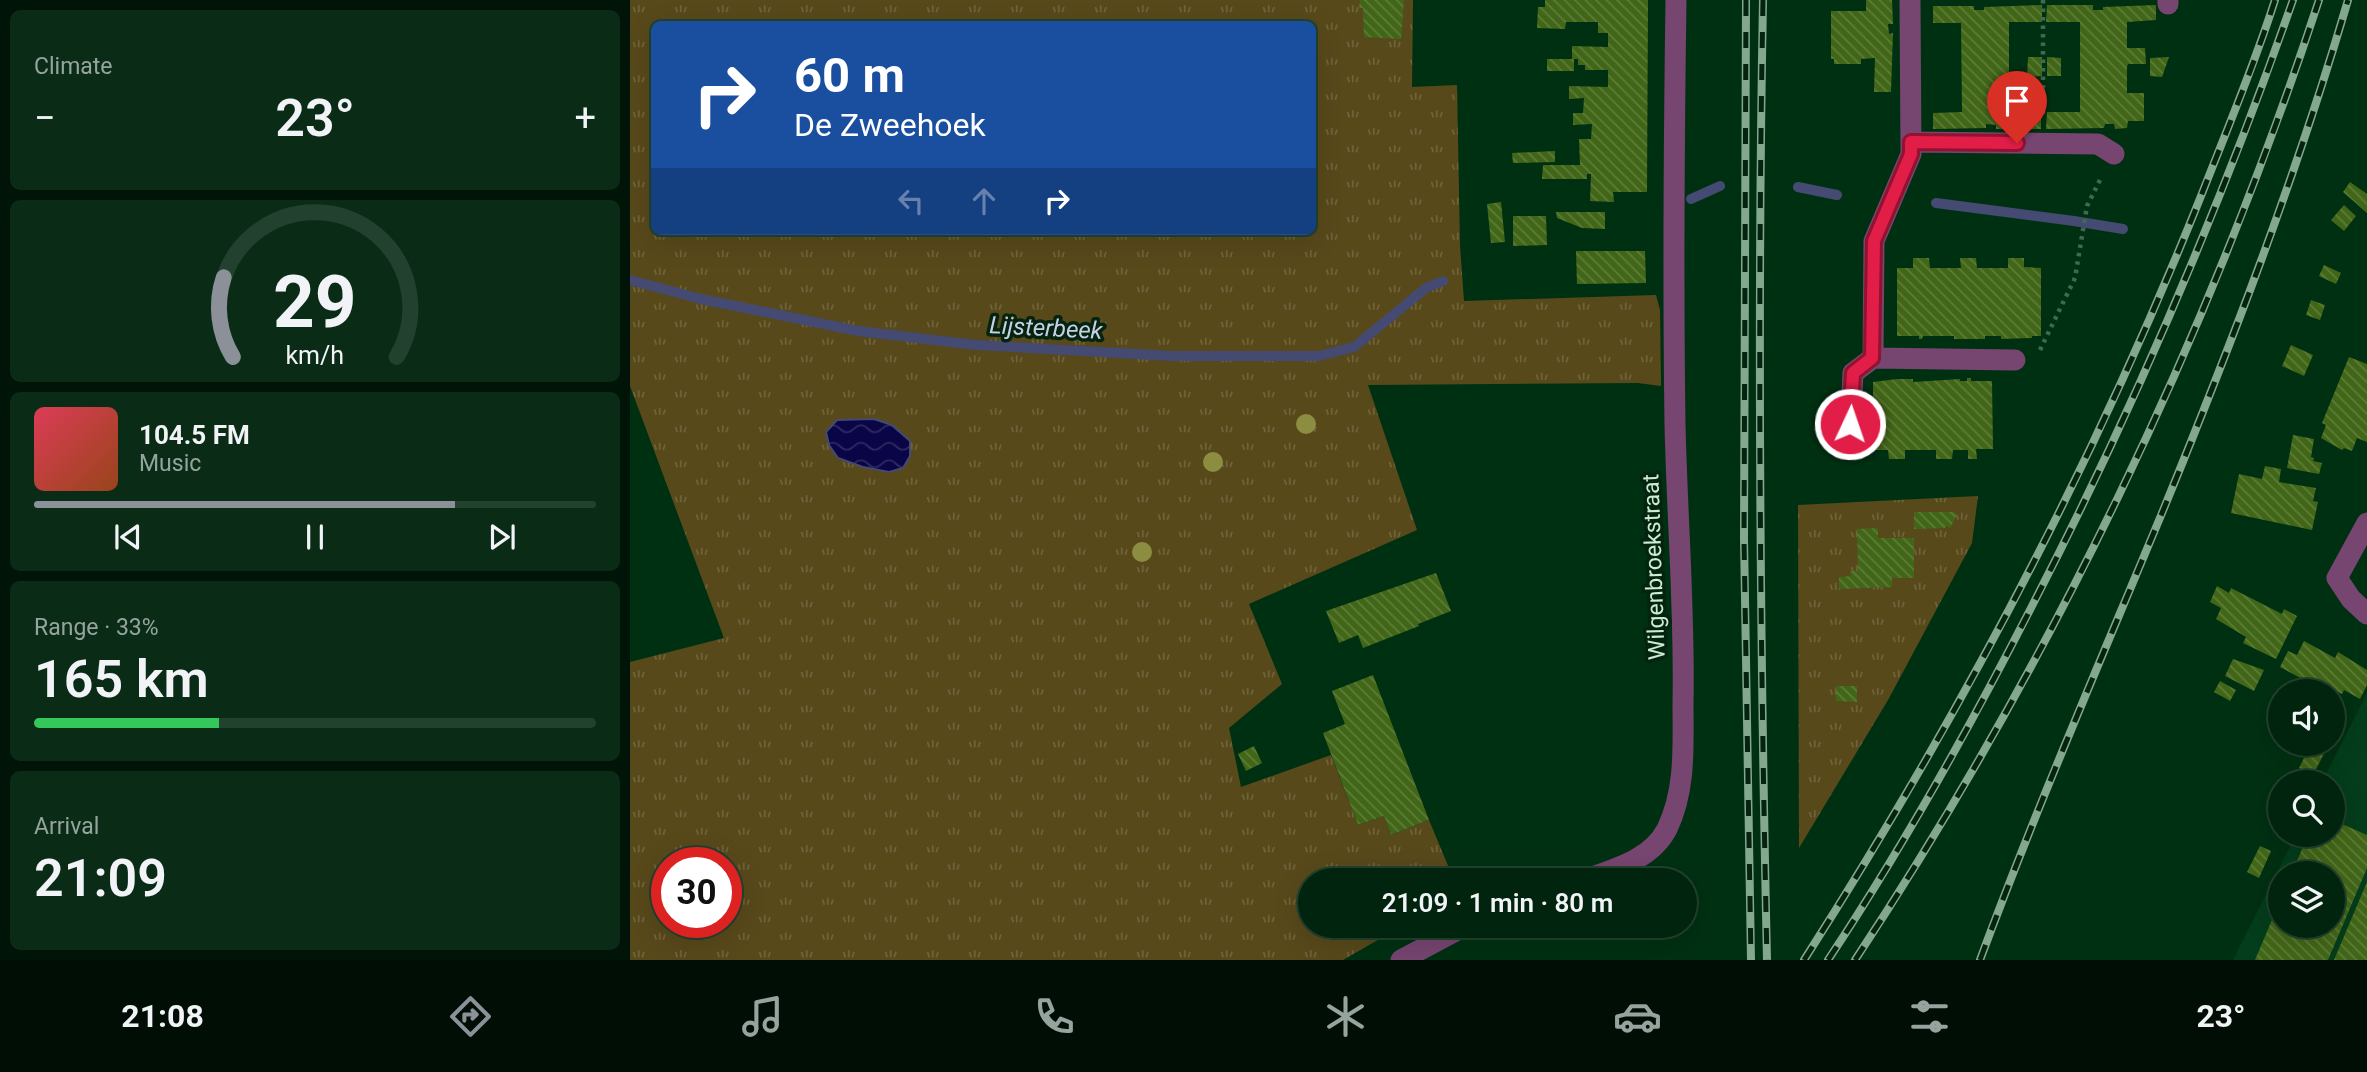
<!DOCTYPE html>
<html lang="en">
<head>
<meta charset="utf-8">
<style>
  :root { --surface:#00240e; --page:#0a2c17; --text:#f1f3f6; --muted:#95a49e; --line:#22412e; --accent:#8c9099 }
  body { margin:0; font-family:Roboto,sans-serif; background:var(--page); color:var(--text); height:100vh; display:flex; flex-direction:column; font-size:26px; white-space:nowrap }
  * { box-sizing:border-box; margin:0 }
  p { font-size:23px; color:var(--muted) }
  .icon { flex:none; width:38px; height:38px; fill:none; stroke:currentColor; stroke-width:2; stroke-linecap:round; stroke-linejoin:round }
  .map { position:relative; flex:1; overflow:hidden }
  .drawer { display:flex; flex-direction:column; gap:10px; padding:10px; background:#001408; width:630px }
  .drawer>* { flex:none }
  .guide { position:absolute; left:21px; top:21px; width:665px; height:214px; border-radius:10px; box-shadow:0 7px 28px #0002,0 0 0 2px var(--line); background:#1a4fa0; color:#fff; overflow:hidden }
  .buttons { position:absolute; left:1638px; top:679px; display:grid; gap:14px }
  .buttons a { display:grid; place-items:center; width:77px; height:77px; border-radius:50%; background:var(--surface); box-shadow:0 7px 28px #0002,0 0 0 2px var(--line); font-size:35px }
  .speed { position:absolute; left:21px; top:847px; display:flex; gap:14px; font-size:35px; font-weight:700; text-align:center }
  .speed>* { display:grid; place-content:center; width:91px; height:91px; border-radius:50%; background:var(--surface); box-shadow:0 7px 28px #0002,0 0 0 2px var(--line); line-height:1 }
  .speed .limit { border:10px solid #d22; background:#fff; color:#111 }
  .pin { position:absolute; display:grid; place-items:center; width:60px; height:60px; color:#fff; margin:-72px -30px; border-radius:50% 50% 50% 0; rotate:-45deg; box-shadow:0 0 7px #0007 }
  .pin .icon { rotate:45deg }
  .me { position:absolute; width:77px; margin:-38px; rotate:3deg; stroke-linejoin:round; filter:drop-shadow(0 0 5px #0008) }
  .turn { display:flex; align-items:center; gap:24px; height:147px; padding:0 28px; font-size:32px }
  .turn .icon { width:91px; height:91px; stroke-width:2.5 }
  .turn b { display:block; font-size:49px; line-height:60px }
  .lanes { display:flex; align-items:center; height:66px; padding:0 28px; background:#0003; justify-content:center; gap:35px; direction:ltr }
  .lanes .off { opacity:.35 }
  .big { font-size:52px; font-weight:600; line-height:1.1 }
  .drawer .tile { flex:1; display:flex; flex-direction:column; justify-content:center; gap:10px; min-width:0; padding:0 24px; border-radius:10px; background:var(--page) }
  .drawer .dial { align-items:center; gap:0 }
  .dial svg { height:182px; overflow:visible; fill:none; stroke:var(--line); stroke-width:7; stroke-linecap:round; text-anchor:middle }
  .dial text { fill:var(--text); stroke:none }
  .song { display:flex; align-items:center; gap:21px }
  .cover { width:84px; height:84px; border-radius:10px; background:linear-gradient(135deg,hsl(350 70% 55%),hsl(20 70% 35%)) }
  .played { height:7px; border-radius:4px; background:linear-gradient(90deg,var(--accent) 75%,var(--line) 75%) }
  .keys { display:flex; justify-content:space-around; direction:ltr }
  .heat { display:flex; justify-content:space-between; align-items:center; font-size:38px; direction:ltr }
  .charge { height:10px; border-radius:5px; background:linear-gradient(90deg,#34c759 33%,var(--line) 0) }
  .trip { position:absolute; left:668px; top:868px; width:399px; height:70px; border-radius:35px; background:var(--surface); box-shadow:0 7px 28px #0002,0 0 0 2px var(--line); font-weight:600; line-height:70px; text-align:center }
  .tab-bar { display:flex; height:112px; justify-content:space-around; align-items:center; background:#000e06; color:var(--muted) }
  .tab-bar .icon { width:49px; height:49px }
  .tab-bar .selected { color:var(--accent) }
  .tab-bar b { font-size:32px; color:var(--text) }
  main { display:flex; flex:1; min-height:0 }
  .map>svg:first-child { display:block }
  .built { fill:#043d1b; fill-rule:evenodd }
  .grass { fill:url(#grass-tufts); fill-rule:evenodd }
  .water { fill:url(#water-waves); stroke:#444a71; stroke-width:2 }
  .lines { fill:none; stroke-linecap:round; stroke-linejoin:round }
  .stream { stroke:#444a71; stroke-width:10 }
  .building { fill:url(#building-back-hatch) }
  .path { stroke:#3f6a4e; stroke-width:4.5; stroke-dasharray:3.5 5; stroke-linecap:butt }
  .street { stroke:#764570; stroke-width:21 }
  .rail-casing { stroke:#83a88e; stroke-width:8 }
  .rail { stroke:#04240f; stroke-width:5; stroke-dasharray:16; stroke-linecap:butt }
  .tree { fill:#8c8d41 }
  .route-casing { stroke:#92132f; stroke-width:18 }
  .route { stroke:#e11d48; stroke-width:12 }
  .labels { text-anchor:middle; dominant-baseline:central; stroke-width:7; stroke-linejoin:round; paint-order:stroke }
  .street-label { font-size:23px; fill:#cdecd4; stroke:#04240f }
  .water-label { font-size:24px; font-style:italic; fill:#c8d0e8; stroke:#04240f }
</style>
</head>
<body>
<main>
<section class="drawer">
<div class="tile"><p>Climate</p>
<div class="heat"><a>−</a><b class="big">23°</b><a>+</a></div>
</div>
<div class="tile dial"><svg viewBox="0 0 100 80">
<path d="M14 69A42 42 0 1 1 86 69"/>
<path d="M14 69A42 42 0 0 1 10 34" stroke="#8c9099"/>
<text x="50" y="56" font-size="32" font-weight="700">29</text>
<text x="50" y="72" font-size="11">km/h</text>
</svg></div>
<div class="tile">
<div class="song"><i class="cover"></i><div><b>104.5 FM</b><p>Music</p></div></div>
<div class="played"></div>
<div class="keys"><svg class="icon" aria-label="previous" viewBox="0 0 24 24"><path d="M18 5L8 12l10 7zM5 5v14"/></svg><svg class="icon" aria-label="pause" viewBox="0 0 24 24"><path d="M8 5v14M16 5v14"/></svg><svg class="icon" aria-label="next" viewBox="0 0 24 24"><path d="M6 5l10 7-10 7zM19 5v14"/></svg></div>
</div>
<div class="tile"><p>Range · 33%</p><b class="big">165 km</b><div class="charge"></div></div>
<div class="tile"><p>Arrival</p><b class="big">21:09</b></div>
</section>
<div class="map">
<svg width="1737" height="960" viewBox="0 0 1737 960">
  <defs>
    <pattern id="grass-tufts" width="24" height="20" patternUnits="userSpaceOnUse" patternTransform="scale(1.75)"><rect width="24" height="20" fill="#58491b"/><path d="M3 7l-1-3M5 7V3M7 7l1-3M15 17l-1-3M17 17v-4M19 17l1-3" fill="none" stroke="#6f633b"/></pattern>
    <pattern id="water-waves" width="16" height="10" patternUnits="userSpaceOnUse" patternTransform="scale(1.75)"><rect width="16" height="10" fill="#090547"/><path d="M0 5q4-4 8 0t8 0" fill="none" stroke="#2c2a61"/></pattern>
    <pattern id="building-back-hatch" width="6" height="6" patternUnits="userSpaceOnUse" patternTransform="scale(1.75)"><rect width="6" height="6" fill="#426617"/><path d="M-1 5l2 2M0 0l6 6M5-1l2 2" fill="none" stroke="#5c7c38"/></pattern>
  </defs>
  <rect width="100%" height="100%" fill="#003012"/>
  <path class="built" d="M1737,693v267h-134l63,-125h37v-53h-11zM1650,873h53v53h-53z"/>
  <path class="grass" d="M0,0h783l-1,87 45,-2 3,161 4,55 192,-6 4,15 1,76 -23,-3 -270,2 49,145 -168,74 33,80 -53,44 12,59 90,-32 27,70 26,-9 7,19 38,-15 25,60h-143v46h91l-59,34h-713v-298l94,-24 -94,-252zM24,24h658v207h-658zM37,863h59v59h-59z
    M1348,496l-6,47 -84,157 -89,148 -1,-343z"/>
  <path class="water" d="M244,419l18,6 18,16v15l-7,12 -14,4 -26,-5 -25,-9 -9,-13 -3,-13 11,-12z"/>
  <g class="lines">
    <path class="stream" d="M1168,187l39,8
      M1061,199l29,-13
      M1306,203l138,18 49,8
      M0,280l71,19 157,32 118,14 196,11h147l35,-9 72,-59 17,-7"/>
  </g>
  <path class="building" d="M730,0h44l-3,39 -37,-2 -1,-29h-4z
    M915,0h103l-1,192h-34l1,10 -24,-1 1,-27h-4v5h-45l1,-14h37l-1,-26h12l1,-15 -19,1v-12h10l1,-15 -15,1v-13l39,1v-17h-23v-5h-7v-6h-6v-13l36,1v-14h-10v-11h-32l-1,7 -28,-1 1,-21h7z
    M1236,0h26l1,24h-5l1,10 4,-1 -2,59h-17l1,-34 -14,1v5h-27v-5h-3v-48h35z
    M1412,5v17h-33v91h32v16h-45v-4l-10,-1v4l-53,1v-16l29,-1 -1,-89h-28v-17h41v4h10v-3z
    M1417,5h46v5h10v-3l53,-2v15l-29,2v26h18l1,16h-18l-1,3v26h17v28h-16l-1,7 -12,1 -1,-5h-9l-1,4 -58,1 1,-17h33v-90h-34z
    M1398,57h14v19l-15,1z
    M1417,57l14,1v18h-14z
    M1539,57l-7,20 -12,-1v-18z
    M917,59h27v12h-27z
    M925,151v11l-42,1 -1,-10z
    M1720,182l17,12v19l-24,-21z
    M871,202l4,40 -14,1 -4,-39z
    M1714,205l12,11 -12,15 -13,-11z
    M926,212h49v17l-23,-1 -25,-10z
    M883,216h33l1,29 -34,1z
    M946,251h69l1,32 -69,1z
    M1283,258h16l1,10h31l-1,-10h16l1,10h31v-10h16v9l17,1v68h-9v2l-31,1v-3h-16v3h-31v-3h-31l-1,3h-3v-3h-22v-68h16z
    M1694,265l17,8 -5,11 -17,-8z
    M1681,300l14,5 -5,15 -14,-5z
    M1661,345l22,10 -9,21 -22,-10z
    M1719,357l18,7v78l-10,-4 -5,13 -8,-3 -2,2 -21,-12 5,-13 -4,-2z
    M1337,378h4v3h21l1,68h-17l1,10h-9v-9h-15l-1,9h-16v-9h-31v9h-16l-1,-9h-15v-68l24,-3h16v3l47,-3v2h7z
    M1663,435l21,4 -3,18 3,1 -1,3 9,2 -3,11 -32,-6z
    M1635,466l16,3 -2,13 37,6 -3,13 5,1 -6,28 -81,-17 8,-39 23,5z
    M1284,512h40l3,3 -7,13 -4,-2 -1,2 -31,1z
    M1248,528v10h36v40h-22v9l-53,2v-12l12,-1 -1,-5h8l-1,-42z
    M806,573l15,38 -33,13 1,2 -56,22 -5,-13 -19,8 -13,-32z
    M1587,586l12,7 2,-5 51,26 2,-5 13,7 -21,43 -33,-16 3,-6 -30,-18 5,-11 -11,-6z
    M1674,641l31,17 3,-6 29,18v15l-7,14 -16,-9 -2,4 -17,-8 -2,4 -43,-23 8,-16 9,4z
    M1603,659l31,11 -10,21 -29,-15z
    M743,675l56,145 -38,15 -7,-19 -26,9 -35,-92 22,-9 -13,-33z
    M1590,681l16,9 -6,11 -16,-9z
    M1206,686h21v16l-21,-1z
    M1681,744h12l5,2 -15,29 -14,-7z
    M624,746l8,17 -16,8 -8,-17z
    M1703,820l34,15v33l-39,92h-73l25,-59v25h53v-53h-41l16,-38h25z
    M1630,846l11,5 -12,27 -12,-6z
    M1737,882v78h-33z"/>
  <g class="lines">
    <path class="path" d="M1413,0v117
      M1410,350l35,-72 12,-72 15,-30"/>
    <path class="street" d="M1280,0l1,154 -37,87 -1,117 142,2
      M1538,0v4
      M1281,142l187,2 16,10
      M1219,450l4,-77 20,-15
      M1737,523l-30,55 14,21 16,15
      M954,880c30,-11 67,-20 83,-51 19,-39 16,-83 16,-125 2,-93 -6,-187 -8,-280 -2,-142 -1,-283 1,-424
      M771,960l64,-34"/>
    <defs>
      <path id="rail" d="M1116,0l-2,539 7,421
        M1133,0c-6,320 -3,640 4,960
        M1174,960c155,-242 290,-496 397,-764 25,-64 53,-130 74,-196
        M1198,960c75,-113 142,-233 204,-354 101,-196 188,-398 261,-606
        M1225,960c196,-297 353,-622 464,-960
        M1350,960c56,-151 120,-298 182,-447 69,-168 135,-339 186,-513"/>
    </defs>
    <use href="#rail" class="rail-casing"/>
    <use href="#rail" class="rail"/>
  </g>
  <g class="tree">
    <circle cx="676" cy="424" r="10"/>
    <circle cx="583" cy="462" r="10"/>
    <circle cx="512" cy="552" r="10"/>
  </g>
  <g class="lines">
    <defs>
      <path id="route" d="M1220,424l3,-51 19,-15 2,-117 37,-87v-12l106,1"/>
    </defs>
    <use href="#route" class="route-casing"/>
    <use href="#route" class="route"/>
  </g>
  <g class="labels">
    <g class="street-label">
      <text transform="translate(1024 567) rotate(-92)">Wilgenbroekstraat</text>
    </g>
    <g class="water-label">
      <text transform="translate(416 328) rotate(3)">Lijsterbeek</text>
    </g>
  </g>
</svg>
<div class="buttons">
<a><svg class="icon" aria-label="sound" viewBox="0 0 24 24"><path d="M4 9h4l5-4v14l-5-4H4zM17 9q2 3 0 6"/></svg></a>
<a><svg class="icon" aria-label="search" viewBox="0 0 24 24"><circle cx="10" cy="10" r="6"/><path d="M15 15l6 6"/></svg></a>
<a><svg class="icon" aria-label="layers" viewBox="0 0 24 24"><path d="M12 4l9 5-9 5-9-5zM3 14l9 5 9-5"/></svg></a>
</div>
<div class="speed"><div class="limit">30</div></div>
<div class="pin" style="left:1387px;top:143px;background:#d93025"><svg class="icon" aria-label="arrive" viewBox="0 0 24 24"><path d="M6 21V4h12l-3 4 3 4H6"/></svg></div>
<svg class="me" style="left:1220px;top:424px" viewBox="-20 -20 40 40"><circle r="17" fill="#e11d48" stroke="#fff" stroke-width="3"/><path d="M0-11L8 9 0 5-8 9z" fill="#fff"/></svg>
<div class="trip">21:09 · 1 min · 80 m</div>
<div class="guide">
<div class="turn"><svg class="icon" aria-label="right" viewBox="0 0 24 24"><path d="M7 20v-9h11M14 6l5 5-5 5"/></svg><div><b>60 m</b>De Zweehoek</div></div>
<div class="lanes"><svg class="icon off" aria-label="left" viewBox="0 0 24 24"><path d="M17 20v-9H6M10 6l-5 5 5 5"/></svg><svg class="icon off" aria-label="ahead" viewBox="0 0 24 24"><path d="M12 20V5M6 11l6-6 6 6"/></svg><svg class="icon" aria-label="right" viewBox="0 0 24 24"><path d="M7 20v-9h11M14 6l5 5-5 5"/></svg></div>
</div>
</div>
</main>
<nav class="tab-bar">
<b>21:08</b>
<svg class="icon selected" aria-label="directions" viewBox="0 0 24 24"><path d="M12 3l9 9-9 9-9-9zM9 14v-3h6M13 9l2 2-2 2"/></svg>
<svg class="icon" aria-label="music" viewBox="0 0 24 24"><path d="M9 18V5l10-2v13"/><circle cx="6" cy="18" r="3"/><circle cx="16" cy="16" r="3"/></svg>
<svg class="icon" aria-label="phone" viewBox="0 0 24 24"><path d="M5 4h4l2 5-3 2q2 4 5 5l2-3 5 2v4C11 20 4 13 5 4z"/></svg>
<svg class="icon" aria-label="climate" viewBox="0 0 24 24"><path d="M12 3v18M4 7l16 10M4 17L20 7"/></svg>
<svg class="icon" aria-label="car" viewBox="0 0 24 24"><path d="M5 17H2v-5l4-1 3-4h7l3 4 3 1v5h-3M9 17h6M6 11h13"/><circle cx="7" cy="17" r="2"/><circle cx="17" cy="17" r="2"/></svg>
<svg class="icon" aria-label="filters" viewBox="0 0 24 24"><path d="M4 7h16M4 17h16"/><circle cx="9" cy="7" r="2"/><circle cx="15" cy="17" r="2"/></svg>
<b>23°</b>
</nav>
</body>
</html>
